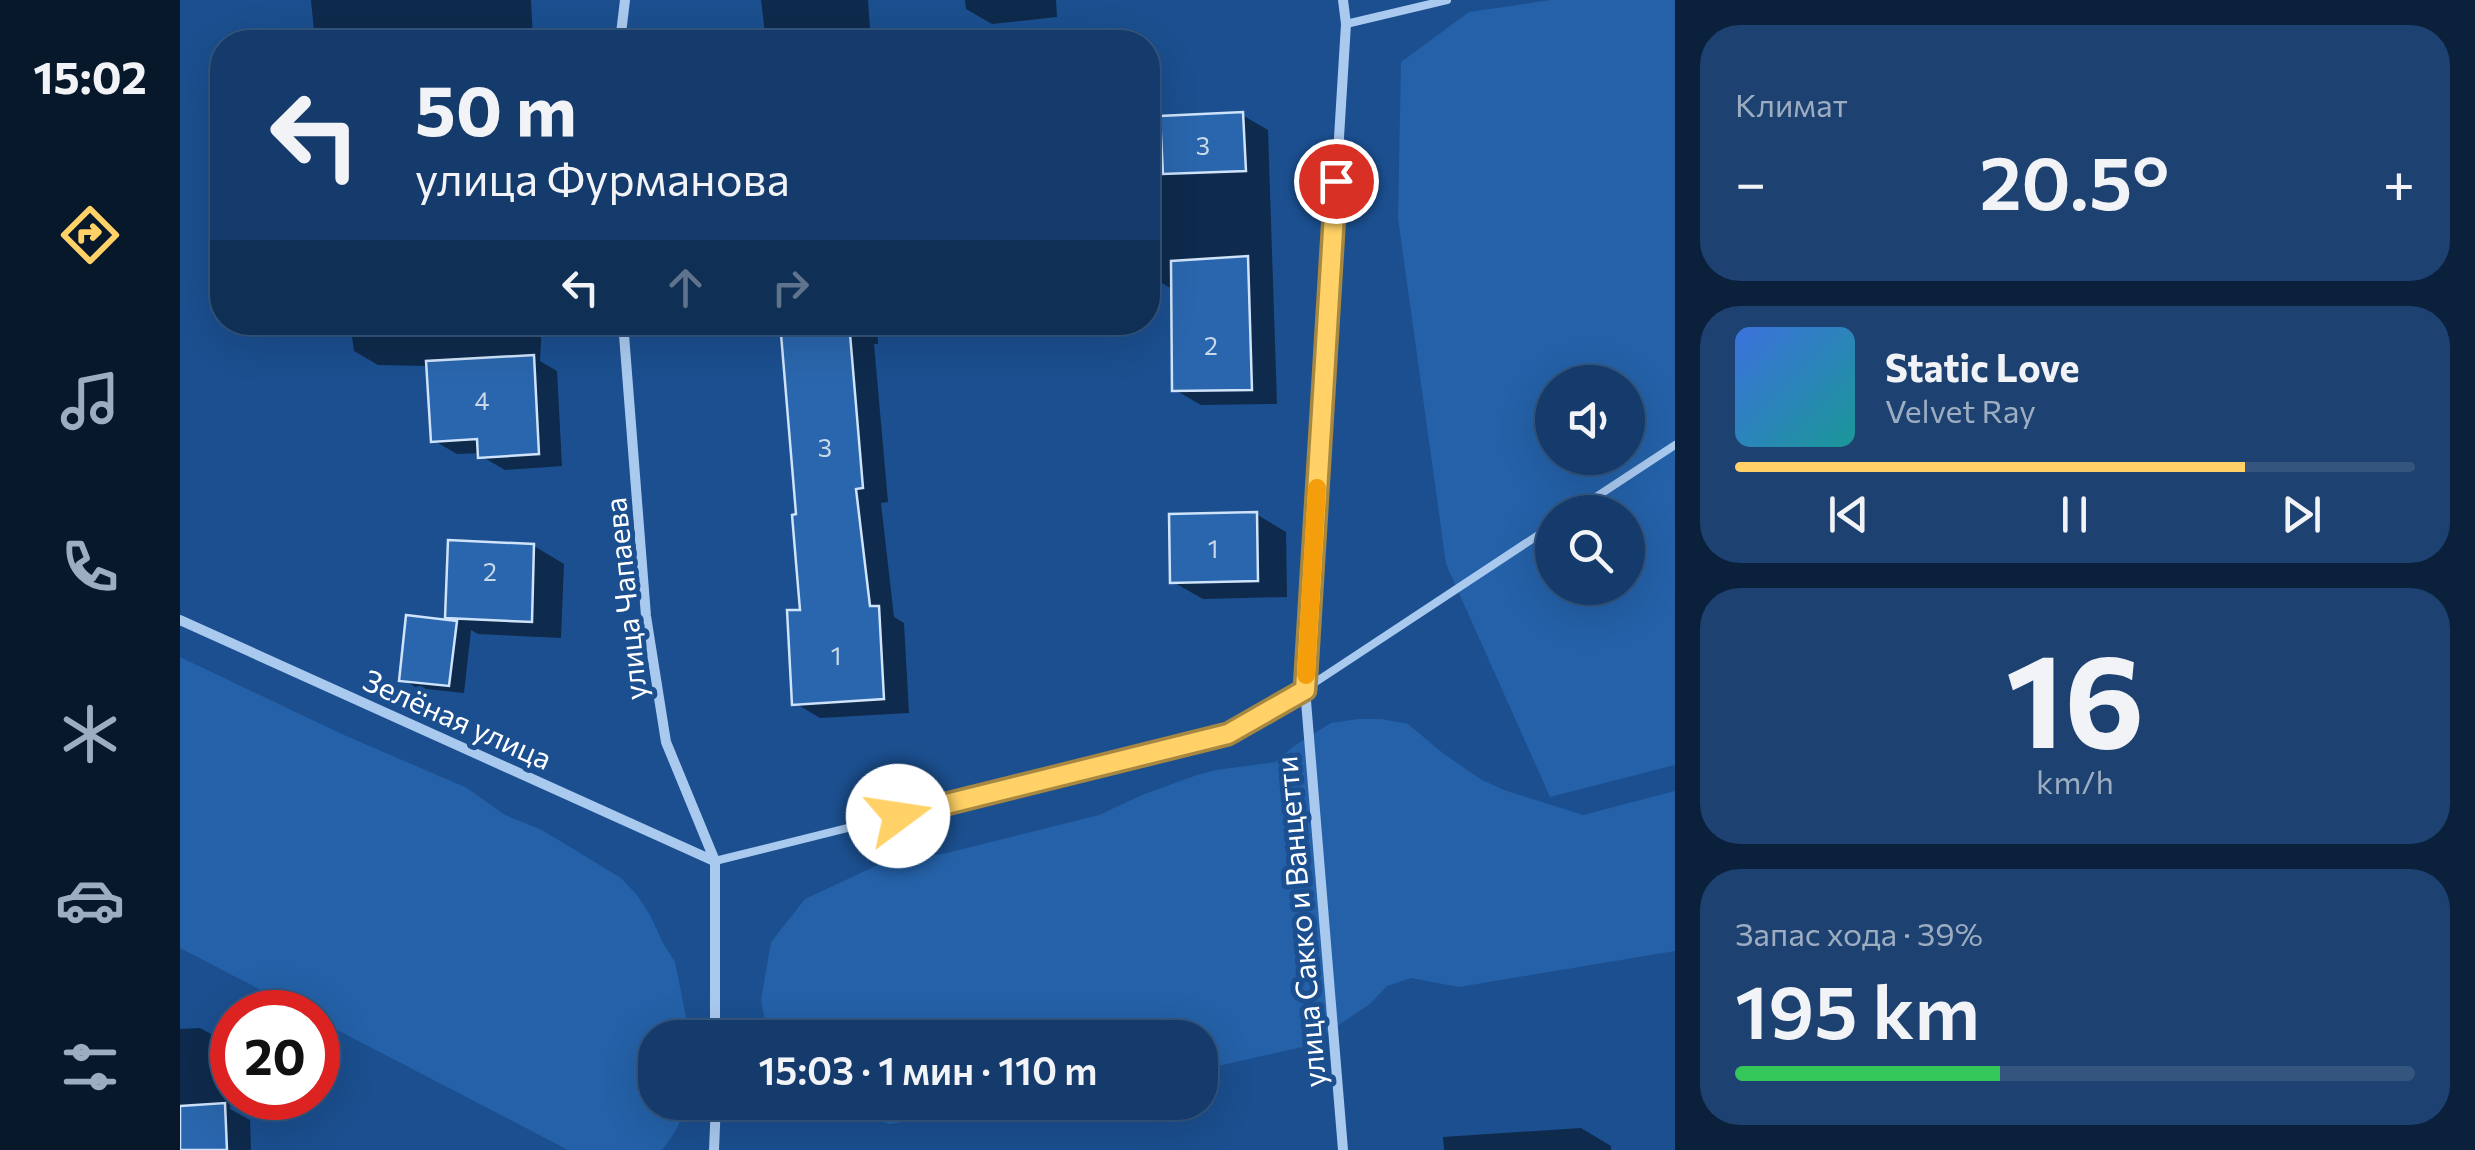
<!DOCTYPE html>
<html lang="ru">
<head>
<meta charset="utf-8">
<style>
  :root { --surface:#143b6b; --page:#1d4271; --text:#f1f3f6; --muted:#9dadc1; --line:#33557e; --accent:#ffd166 }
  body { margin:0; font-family:Commissioner,sans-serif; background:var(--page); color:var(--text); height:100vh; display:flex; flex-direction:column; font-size:38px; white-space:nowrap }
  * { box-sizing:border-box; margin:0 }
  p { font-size:32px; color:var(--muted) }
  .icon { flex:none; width:55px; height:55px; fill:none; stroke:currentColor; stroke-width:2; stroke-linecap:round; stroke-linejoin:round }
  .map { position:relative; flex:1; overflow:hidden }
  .sheet { display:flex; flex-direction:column; gap:25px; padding:25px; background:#0b203b; width:800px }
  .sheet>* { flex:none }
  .banner { position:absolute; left:30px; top:30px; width:950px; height:305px; border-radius:40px; box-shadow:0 10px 40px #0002,0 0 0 2px var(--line); background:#143b6b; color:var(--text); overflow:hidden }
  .buttons { position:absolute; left:1355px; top:365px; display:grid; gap:20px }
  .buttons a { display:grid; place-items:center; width:110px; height:110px; border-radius:50%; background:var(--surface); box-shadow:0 10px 40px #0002,0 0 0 2px var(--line); font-size:50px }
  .speed { position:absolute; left:30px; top:990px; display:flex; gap:20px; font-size:50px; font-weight:700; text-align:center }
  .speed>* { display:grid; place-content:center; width:130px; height:130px; border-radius:50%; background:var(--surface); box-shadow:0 10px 40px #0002,0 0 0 2px var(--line); line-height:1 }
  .speed .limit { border:15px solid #d22; background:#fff; color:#111 }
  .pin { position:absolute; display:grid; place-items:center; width:85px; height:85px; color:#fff; margin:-42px; border:5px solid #fff; border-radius:50%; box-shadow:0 2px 10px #0007 }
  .me { position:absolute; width:110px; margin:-55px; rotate:76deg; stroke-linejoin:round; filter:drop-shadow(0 0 8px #0008) }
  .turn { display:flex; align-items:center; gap:35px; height:210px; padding:0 40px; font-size:45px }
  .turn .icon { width:130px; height:130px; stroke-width:2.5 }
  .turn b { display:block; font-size:70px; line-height:85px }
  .lanes { display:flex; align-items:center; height:95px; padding:0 40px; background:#0003; justify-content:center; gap:50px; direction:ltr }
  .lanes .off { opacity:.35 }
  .big { font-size:75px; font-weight:600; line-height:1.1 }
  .sheet .tile { flex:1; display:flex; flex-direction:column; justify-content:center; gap:15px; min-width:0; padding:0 35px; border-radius:40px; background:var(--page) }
  .sheet .dial { align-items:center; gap:0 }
  .dial b { font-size:130px; line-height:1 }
  .song { display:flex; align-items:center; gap:30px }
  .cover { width:120px; height:120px; border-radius:15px; background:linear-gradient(135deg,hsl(220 70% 55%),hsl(180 70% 35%)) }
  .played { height:10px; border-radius:5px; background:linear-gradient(90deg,var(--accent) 75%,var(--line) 75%) }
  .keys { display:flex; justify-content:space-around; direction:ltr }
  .heat { display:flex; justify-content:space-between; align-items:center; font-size:55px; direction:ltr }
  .charge { height:15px; border-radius:8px; background:linear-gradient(90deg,#34c759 39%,var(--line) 0) }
  .trip { position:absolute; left:458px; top:1020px; width:580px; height:100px; border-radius:40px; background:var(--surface); box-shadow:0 10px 40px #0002,0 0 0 2px var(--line); font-weight:600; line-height:100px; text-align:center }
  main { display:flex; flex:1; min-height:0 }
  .tab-bar { display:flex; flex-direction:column; width:180px; justify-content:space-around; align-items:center; background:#08182b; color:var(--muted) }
  .tab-bar .icon { width:70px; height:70px }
  .tab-bar .on { color:var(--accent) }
  .tab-bar b { font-size:45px; color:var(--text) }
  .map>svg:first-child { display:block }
  .green { fill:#2461a8; fill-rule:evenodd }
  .shadow { fill:#0007 }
  .building { fill:#2a66ad; stroke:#cfe3fa; stroke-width:2.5 }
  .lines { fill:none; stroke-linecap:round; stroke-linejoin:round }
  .service { stroke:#a9c9ee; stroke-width:8 }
  .minor { stroke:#a9c9ee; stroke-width:10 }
  .route-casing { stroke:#a68842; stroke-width:25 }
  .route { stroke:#ffd166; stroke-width:18 }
  .slow { stroke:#f59e0b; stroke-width:18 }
  .labels { text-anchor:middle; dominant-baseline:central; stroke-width:10; stroke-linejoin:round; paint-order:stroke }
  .number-label { font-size:25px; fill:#cad9ea }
  .street-label { font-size:30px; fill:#fff; stroke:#1b4f8f }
</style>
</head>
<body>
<main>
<nav class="tab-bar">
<b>15:02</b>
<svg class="icon on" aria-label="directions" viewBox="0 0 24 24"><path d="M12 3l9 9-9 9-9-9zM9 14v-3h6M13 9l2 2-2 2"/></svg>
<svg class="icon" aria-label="music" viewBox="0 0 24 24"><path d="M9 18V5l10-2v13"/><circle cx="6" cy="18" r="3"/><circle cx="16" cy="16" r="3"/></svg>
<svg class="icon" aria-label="phone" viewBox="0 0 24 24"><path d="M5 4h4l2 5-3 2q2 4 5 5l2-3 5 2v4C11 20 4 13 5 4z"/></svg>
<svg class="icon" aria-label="climate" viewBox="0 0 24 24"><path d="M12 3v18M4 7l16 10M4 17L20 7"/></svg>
<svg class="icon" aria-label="car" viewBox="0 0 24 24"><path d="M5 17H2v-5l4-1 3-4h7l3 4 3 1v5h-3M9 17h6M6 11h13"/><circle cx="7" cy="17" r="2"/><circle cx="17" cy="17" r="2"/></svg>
<svg class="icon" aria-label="filters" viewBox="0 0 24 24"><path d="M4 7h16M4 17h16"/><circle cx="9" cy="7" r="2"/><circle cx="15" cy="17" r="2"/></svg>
</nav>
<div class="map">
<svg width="1495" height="1150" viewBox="0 0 1495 1150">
  <rect width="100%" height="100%" fill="#1b4f8f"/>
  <path class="green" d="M1371,0h124v765l-125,32 -104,-233 -48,-346 3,-156 68,-50zM1372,382h76v76h-76zM1372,512h76v76h-76z
    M0,657l164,78 123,53 38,27 37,15 79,48 16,17 13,20 13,28 12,19 15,75 -35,1v64l30,1c-3,19 -11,32 -23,47h-94l-250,-130v-8h-15l-123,-64z
    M1178,719h23l27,5 36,30 38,26 22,10 79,25 92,-24v160l-216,36 -48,-9 -24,8 -17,18 -63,42 -107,24v-32l-432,-1 -7,-37 10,-58 34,-43 73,-34 69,-12 152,-38 43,-20 55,-20 19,-5 59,-8 19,-16 37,-23z
    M632,1103h202l-124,21z"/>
  <path class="shadow" d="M131,0h220l2,42h-130l-1,-5 -67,5 -21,-11z
    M581,0h107l3,42h-105z
    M785,0h91l1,17 -65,7 -26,-15z
    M1062,115l26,15 9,274 -76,1 -26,-15 -1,-100 -14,-8 -5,-53h-7v-91l16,-1z
    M170,322h192l-2,39 17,10 5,95 -57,4 -24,-14v-3l-24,1 -24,-14 -4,-74 -51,-1 -24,-14z
    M600,322h97l1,22h-4l14,158 -7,1 13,114 10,6 5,90 -89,5 -25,-15 7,-91 -3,-96 -15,-181 -4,-2z
    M1076,514l30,18 1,65 -84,2 -30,-17z
    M354,546l30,18 -3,74 -83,-4 -7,-4 -7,63 -47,-5 -15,-9 7,-61 50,6 -11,-7z
    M20,1028l26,14 4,67 20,11 1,30h-71v-121z
    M1401,1128l30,18v4h-167l-1,-13z"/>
  <path class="building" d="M1063,112l3,59 -83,3 -3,-58z
    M1068,256l4,134 -80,1 -1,-130z
    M600,322h69l14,166 -7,1 14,117h9l5,93 -92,6 -5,-95h13l-8,-95 4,-1z
    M354,355l5,99 -61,4 -1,-19 -46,3 -5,-81z
    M1077,512l1,69 -88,2 -1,-69z
    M268,540l86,4 -2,78 -87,-4z
    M226,615l51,6 -8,65 -50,-5z
    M45,1103l2,47h-47v-44z"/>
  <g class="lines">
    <path class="service" d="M1166,24l101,-24
      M1393,512l102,-67
      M535,861l513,-128 77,-44 247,-163"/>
    <path class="minor" d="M1163,0l3,24 -41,665 38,461
      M440,42l5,-42
      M443,322l23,294 20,126 49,119v177
      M0,620l534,241
      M534,1150l2,-48"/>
  </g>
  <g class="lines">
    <defs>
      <path id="route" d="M718,816l330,-82 77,-44 31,-509"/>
    </defs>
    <use href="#route" class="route-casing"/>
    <use href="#route" class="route"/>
    <path class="slow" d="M1126,675l11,-187"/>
  </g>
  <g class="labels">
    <g class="number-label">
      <text x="1023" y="145">3</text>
      <text x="1031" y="345">2</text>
      <text x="302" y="400">4</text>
      <text x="645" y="447">3</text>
      <text x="1033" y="548">1</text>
      <text x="310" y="571">2</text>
      <text x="656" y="655">1</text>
    </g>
    <g class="street-label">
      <text transform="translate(444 599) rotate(-96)">улица Чапаева</text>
      <text transform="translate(278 718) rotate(24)">Зелёная улица</text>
      <text transform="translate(1119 922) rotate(-95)">улица Сакко и Ванцетти</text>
    </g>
  </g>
</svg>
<div class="buttons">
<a><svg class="icon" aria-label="sound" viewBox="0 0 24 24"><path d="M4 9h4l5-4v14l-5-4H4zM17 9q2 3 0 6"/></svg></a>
<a><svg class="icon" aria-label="search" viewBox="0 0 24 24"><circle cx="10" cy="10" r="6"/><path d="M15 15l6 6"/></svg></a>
</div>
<div class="speed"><div class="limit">20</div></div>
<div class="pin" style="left:1156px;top:181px;background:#d93025"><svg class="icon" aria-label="arrive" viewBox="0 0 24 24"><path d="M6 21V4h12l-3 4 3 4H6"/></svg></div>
<svg class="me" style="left:718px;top:816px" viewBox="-20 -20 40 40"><circle r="19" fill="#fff"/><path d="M0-13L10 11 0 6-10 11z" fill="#ffd166"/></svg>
<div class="trip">15:03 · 1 мин · 110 m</div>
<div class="banner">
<div class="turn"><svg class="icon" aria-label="left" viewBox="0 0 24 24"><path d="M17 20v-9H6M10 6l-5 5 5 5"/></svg><div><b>50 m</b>улица Фурманова</div></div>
<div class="lanes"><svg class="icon" aria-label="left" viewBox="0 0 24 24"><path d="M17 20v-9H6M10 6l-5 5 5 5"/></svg><svg class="icon off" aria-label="ahead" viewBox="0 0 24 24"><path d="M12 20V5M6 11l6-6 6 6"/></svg><svg class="icon off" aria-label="right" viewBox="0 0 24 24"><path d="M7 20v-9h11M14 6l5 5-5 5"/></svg></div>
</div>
</div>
<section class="sheet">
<div class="tile"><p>Климат</p>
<div class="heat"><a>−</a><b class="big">20.5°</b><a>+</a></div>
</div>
<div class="tile">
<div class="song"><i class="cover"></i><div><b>Static Love</b><p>Velvet Ray</p></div></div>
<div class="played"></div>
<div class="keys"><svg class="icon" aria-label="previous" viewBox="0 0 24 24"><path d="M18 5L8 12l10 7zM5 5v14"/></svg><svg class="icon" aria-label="pause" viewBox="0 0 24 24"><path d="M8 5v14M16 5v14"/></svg><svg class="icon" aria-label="next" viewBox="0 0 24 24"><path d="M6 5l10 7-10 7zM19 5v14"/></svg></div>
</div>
<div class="tile dial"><b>16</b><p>km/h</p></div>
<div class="tile"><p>Запас хода · 39%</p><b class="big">195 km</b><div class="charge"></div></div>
</section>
</main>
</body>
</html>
